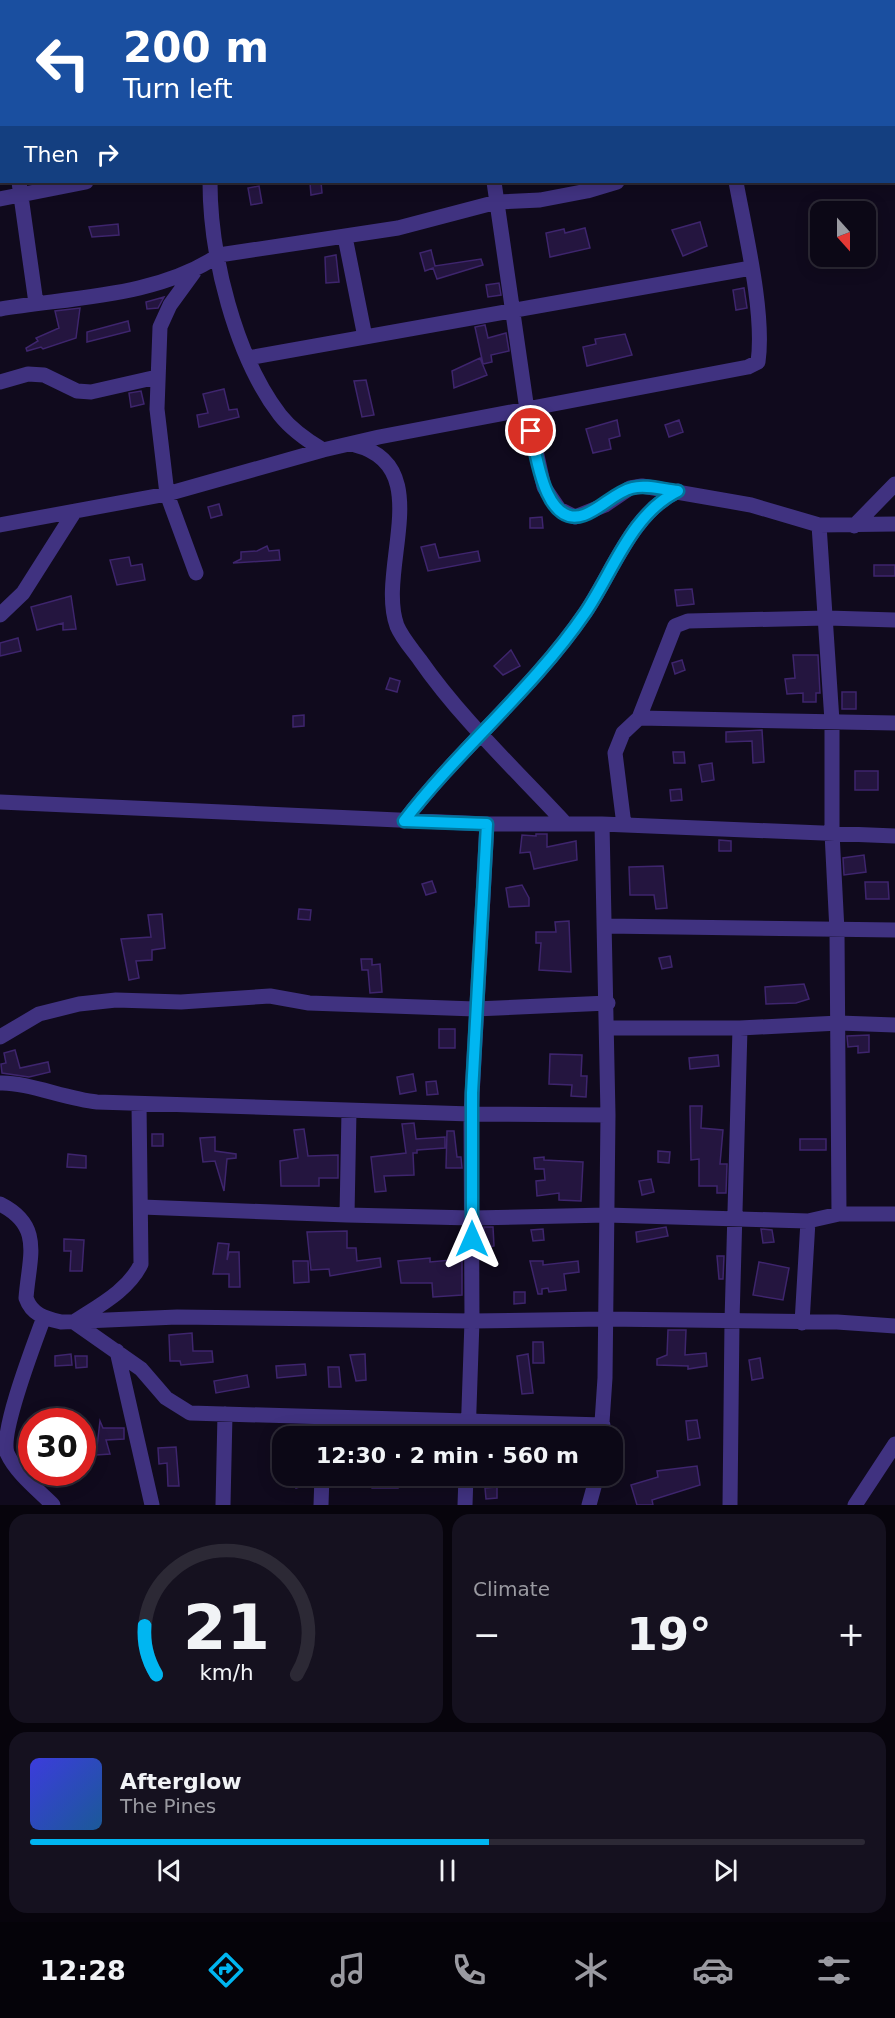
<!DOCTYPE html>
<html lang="en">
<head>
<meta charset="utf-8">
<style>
  :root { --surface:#0c0816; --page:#15111f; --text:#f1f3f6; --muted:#9a9aa1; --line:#2c2935; --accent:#00b6f1 }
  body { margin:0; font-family:"DejaVu Sans",sans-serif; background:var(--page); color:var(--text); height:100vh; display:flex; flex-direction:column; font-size:22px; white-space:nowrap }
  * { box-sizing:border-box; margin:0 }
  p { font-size:20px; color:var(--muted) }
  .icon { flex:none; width:33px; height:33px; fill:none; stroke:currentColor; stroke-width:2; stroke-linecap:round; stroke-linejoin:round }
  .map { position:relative; height:1505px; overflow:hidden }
  .panel { display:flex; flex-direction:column; gap:9px; padding:9px; background:#07040c; flex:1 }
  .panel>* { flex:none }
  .top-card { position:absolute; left:0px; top:0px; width:896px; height:183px; box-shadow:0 3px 15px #0003,0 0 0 2px var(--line); background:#1a4fa0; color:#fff; overflow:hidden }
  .needle { width:39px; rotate:159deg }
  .fabs { position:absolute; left:810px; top:201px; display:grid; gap:12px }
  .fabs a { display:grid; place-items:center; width:66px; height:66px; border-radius:12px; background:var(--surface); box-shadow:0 3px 15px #0003,0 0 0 2px var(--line); font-size:30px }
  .speed { position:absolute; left:18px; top:1408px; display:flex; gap:12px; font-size:30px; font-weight:700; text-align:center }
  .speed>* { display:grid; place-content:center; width:78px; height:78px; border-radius:50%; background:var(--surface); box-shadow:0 3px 15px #0003,0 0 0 2px var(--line); line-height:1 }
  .speed .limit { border:9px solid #d22; background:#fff; color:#111 }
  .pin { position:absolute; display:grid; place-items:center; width:51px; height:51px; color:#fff; margin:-26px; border:3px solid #fff; border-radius:50%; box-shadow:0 2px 6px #0007 }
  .me { position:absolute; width:66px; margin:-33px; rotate:0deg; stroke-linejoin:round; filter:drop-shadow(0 0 4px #0008) }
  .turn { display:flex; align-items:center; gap:21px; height:126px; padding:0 24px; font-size:27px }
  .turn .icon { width:78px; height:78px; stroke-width:2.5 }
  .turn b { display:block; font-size:42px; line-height:51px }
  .then { display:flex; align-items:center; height:57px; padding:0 24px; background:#0003; gap:12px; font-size:22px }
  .big { font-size:45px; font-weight:800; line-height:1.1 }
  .panel .card { flex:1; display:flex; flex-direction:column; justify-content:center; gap:9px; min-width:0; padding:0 21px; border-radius:18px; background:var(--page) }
  .panel .dial { align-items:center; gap:0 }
  .dial svg { height:156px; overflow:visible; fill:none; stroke:var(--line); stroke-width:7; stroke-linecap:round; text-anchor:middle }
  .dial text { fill:var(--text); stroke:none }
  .song { display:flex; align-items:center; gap:18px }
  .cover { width:72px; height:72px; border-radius:9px; background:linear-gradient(135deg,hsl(240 70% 55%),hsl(210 70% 35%)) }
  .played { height:6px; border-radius:3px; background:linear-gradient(90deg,var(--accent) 55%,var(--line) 55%) }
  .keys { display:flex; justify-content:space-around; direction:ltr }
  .heat { display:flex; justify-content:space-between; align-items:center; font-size:33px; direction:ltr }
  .panel .tiles { flex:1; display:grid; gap:9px; grid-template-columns:1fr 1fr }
  .card:last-child { grid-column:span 2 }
  .trip { position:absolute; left:272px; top:1426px; width:351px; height:60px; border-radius:18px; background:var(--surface); box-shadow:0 3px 15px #0003,0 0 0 2px var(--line); font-weight:800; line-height:60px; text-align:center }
  .dock { display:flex; height:96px; justify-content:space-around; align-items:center; background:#050309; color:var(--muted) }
  .dock .icon { width:42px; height:42px }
  .dock .on { color:var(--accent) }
  .dock b { font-size:27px; color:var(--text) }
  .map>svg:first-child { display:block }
  .building { fill:#24153f; stroke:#3e256d; stroke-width:1.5 }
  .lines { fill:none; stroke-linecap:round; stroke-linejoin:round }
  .minor { stroke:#403280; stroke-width:15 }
  .route-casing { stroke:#00769d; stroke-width:15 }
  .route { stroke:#00b6f1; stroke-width:10 }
</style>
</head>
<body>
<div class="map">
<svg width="895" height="1505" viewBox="0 0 895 1505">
  <rect width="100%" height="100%" fill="#100a1d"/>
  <path class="building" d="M321,182l1,11 -11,2 -1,-12z
    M259,186l3,17 -11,2 -3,-17z
    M700,222l7,24 -24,10 -11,-26z
    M118,224l1,11 -27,2 -3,-10z
    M585,228l5,20 -40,9 -4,-24 18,-4 1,4z
    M431,250l4,16 46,-7 2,6 -46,14 -4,-11 -8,3 -5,-18z
    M336,255l3,27 -13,1 -1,-26z
    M499,283l2,12 -13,2 -2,-12z
    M744,288l3,20 -11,2 -3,-20z
    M164,297l-6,11 -11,1 -1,-7z
    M80,308l-4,30 -33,11 -2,-2 -14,4 -1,-3 12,-7 -2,-3 23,-10 -4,-17z
    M128,321l2,10 -43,11v-10z
    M485,325l3,13 18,-5 3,18 -18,4 1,7 -9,2 -8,-37z
    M625,334l7,21 -45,11 -4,-19 13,-3 -1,-5z
    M480,358l7,17 -33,13 -2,-17z
    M366,380l8,35 -12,2 -8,-36z
    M224,389l5,21 8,-1 2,8 -40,10 -2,-12 11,-2 -5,-19z
    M141,391l3,13 -13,3 -2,-14z
    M617,420l3,16 -11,3 2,10 -18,4 -7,-24z
    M679,420l4,12 -14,5 -4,-12z
    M219,504l3,11 -11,3 -3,-11z
    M542,517l1,11h-13v-10z
    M435,544l4,14 39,-7 2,10 -52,10 -7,-24z
    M267,546l2,5 10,-1 1,10 -47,3 8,-4v-7l16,-1z
    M129,557l2,9 11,-2 3,16 -28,5 -7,-25z
    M874,565h21v11h-21z
    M692,589l2,15 -17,2 -2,-16z
    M71,596l5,33 -13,1v-7l-26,7 -6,-23z
    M18,638l3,13 -21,5v-13z
    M511,650l9,16 -17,9 -9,-9z
    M793,655h25l2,38h-4v9h-13v-9l-16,1 -2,-15 10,-1z
    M682,660l3,10 -10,4 -3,-11z
    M390,678l10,3 -3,11 -11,-3z
    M842,692h14v17h-14z
    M304,715v11l-11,1v-11z
    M762,730l2,32 -11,1 -1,-22 -26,1v-10z
    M673,752h11l1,11h-11z
    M712,763l2,17 -12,2 -3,-17z
    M855,771h23v19h-23z
    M681,789l1,11 -11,1 -1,-11z
    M536,834h11v13l29,-6 1,19 -43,9 -4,-17 -10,1 2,-18 14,1z
    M719,840l12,1v10h-12z
    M864,855l2,17 -22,3 -1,-17z
    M663,866l4,42 -11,1 -2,-14h-24l-1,-28z
    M432,881l4,11 -10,3 -4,-11z
    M865,882h23l1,17h-23z
    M522,885l7,13v8l-20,1 -3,-19z
    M299,909l12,1 -1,10 -12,-1z
    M162,914l3,34 -13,2v10l-16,1 3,17 -10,2 -8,-41 30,-2 -3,-22z
    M569,921l2,51 -32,-2 2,-27h-5v-11h20l-1,-10z
    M670,956l2,11 -10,2 -3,-11z
    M361,959h11v6l8,-1 2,28 -12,1 -2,-23h-6z
    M804,984l5,15 -13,4 -30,1 -1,-17z
    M439,1029h16v19h-16z
    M869,1035v17l-11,1v-7l-10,1 -1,-11z
    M15,1050l5,18 28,-6 2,10 -21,5 -27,-4 -1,-9 5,-1 -2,-10z
    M550,1054l32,1 -1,21h6l-1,21 -15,-1 1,-11 -23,-1z
    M718,1055l1,11 -29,3 -1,-11z
    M413,1074l3,17 -16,3 -3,-17z
    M436,1081l2,13 -11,1 -1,-13z
    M690,1106h12l-1,22 22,2 -3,34h7l-1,29h-9v-7h-18v-27l-8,1z
    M414,1123l2,16 29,-2v11l-28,2v3h-4l1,22 -30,1 2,15 -11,1 -4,-35 35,-4 -4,-29z
    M304,1129l4,27 30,-1v23h-19v8h-38l-1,-25 18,-3 -4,-28z
    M447,1131h7l3,26h4l1,11h-16z
    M152,1134h11v12h-11z
    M215,1137v14l21,3v4l-9,1 -3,32 -9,-30 -12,1 -3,-24z
    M800,1139h26v11h-26z
    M658,1151l12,1 -1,11 -11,-1z
    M68,1154l18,2v12l-19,-1z
    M544,1157v3l39,2 -2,39 -22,-1v-7l-22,3 -1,-15 9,-1 -1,-11h-9l-1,-11z
    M651,1179l3,13 -12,3 -3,-14z
    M484,1227h9l1,19 -11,2z
    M666,1227l2,9 -31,6 -1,-10z
    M543,1229l1,11 -11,1 -2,-11z
    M761,1229l11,1 2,12 -11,1z
    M347,1231v17h9l1,13 23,-3 1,9 -51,9 -1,-7 -18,1 -4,-38z
    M64,1239l20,1 -2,31h-12l1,-20h-7z
    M218,1243l11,1 -2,16 2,-8h10l1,35h-11v-13h-16z
    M717,1256h7l-1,23h-4z
    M430,1258v4l32,-3v36l-29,2 -1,-14h-31l-3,-22z
    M293,1261h15l1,21 -15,1z
    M530,1261h13v4l35,-4 1,11 -15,2 2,16 -17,2 -1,-4 -6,1v5h-4z
    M759,1262l30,6 -6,32 -30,-5z
    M514,1292h11v11l-11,1z
    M668,1330h18l-1,25 21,-2 1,13 -19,3v-3l-31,-1v-6l10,-4z
    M192,1333l1,18h19l1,11 -32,3 -1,-4h-10l-1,-26z
    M533,1342h10l1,21h-11z
    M71,1354l1,11 -17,1v-10z
    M365,1354l1,26 -10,1 -6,-26z
    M528,1354l5,39 -11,1 -5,-38z
    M75,1356h12v11l-11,1z
    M760,1358l3,20 -11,2 -3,-20z
    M305,1364l1,11 -29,3 -1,-12z
    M328,1367h11l2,20h-12z
    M247,1375l2,12 -33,6 -2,-12z
    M697,1420l3,18 -12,2 -2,-19z
    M100,1421l3,7h21v11l-18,1 4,14 -14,1z
    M383,1428l23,1v8h-23z
    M176,1447l3,39h-11l-1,-23 -8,1 -1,-16z
    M697,1466l3,19 -48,15 1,5h-16l-6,-20 27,-8 -1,-6z
    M292,1476h12l2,9 -10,3z
    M369,1476h29v12h-26z
    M497,1487v11l-11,1 -1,-11z"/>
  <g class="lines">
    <path class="minor" d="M178,0v2
      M0,10l2,1
      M0,82l2,8
      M19,182l17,121
      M210,182c0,73 25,174 70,233 11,14 28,26 43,35
      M494,182l33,228 17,77 15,22 16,8 30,-12 25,-17 12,-2 109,19 68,20 76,-1
      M0,199l86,-17
      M345,237l20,100
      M194,272l-24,33 -10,22 -3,82 10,85 29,79
      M0,309c72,-12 157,-12 219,-54l179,-27 99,-26 43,-2 47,-9 30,-9
      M248,358l503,-90
      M0,382l28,-8 16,1 33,16 14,1 66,-15
      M355,445c83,21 21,124 42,181 5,12 15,23 23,34 41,59 96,110 145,163
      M0,525l167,-31 156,-44 56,-13 369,-70 10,-5c7,-48 -13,-131 -22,-180
      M819,525l13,196v112l5,98 2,283
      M854,526l41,-42
      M0,615l23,-22 52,-82
      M639,718l256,5
      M0,802l487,22h115l293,12
      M404,821c56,-73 129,-132 181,-208 28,-41 46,-99 93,-122
      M624,825l-9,-72 8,-20 16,-15 36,-92 13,-5 139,-3 68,2
      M606,926l289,4
      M607,1028h133l99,-5 56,2
      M0,1037l39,-23 40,-10 37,-4 65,2 89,-6 39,7 166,6 133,-6
      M0,1083c27,-1 66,16 97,19l374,12 137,1
      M0,1204c44,22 29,53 26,94 6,17 19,20 35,24l116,-5 295,4 133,-2 232,3 58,4
      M142,1207l205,8 125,3 135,-3 201,6 31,-7h56
      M347,1215l2,-104
      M44,1317c-9,25 -44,114 -37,136 9,20 31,37 46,52
      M74,1322l67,47 25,29 24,15 413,12
      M74,1322c24,-16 54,-31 67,-58l-2,-160
      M802,1323l6,-102
      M117,1351l35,154
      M325,1437l1,-19
      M468,1437l4,-116 -1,-207 16,-290
      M601,1437l4,-59 3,-263 -6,-291
      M223,1505l2,-91
      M321,1505l1,-29
      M465,1505l1,-29
      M589,1505l8,-29
      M730,1505l2,-184 8,-293
      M855,1505l40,-61"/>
  </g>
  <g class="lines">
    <defs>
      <path id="route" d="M472,1239v-146l15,-269 -83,-3c56,-73 129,-132 181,-208 28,-41 46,-99 93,-122 -14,-1 -32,-7 -46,-3 -17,4 -31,21 -48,27 -39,14 -48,-61 -53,-84"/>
    </defs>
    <use href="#route" class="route-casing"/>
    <use href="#route" class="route"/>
  </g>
</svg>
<div class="fabs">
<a><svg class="needle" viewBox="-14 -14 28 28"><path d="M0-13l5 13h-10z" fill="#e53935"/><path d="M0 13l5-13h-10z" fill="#9a9aa1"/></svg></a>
</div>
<div class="speed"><div class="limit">30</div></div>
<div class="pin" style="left:531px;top:431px;background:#d93025"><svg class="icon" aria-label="arrive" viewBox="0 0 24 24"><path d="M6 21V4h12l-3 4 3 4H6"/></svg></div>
<svg class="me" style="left:472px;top:1239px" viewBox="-20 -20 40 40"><path d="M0-17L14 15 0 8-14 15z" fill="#00b6f1" stroke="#fff" stroke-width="4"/></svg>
<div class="trip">12:30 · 2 min · 560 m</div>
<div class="top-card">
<div class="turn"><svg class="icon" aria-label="left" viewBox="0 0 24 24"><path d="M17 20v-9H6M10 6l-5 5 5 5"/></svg><div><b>200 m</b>Turn left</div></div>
<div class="then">Then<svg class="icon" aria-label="right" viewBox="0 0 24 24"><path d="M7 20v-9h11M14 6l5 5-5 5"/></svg></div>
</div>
</div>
<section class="panel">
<div class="tiles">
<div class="card dial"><svg viewBox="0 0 100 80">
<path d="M14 69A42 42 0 1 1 86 69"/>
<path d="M14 69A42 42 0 0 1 8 44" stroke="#00b6f1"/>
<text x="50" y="56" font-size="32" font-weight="700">21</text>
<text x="50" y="72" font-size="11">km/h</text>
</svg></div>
<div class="card"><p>Climate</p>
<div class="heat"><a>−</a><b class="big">19°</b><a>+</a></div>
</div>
<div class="card">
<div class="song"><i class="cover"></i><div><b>Afterglow</b><p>The Pines</p></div></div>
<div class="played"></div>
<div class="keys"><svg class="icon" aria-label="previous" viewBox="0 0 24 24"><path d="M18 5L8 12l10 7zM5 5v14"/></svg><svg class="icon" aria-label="pause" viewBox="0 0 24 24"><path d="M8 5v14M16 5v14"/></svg><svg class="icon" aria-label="next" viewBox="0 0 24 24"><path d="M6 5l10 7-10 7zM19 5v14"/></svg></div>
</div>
</div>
</section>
<nav class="dock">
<b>12:28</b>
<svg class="icon on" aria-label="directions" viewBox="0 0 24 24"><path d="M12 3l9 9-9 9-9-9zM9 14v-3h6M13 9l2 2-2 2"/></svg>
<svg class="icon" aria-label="music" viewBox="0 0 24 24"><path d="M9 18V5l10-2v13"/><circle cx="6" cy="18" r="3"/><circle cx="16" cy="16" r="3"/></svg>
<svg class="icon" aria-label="phone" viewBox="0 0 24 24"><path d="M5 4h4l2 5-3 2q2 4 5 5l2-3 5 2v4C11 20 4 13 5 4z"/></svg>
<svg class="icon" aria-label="climate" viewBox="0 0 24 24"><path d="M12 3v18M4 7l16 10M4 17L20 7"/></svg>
<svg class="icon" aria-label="car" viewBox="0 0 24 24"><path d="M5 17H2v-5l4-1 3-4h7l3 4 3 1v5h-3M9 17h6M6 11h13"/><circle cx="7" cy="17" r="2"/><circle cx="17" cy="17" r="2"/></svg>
<svg class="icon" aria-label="filters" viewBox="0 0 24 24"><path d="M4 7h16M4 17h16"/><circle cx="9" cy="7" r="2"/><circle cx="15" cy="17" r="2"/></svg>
</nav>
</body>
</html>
